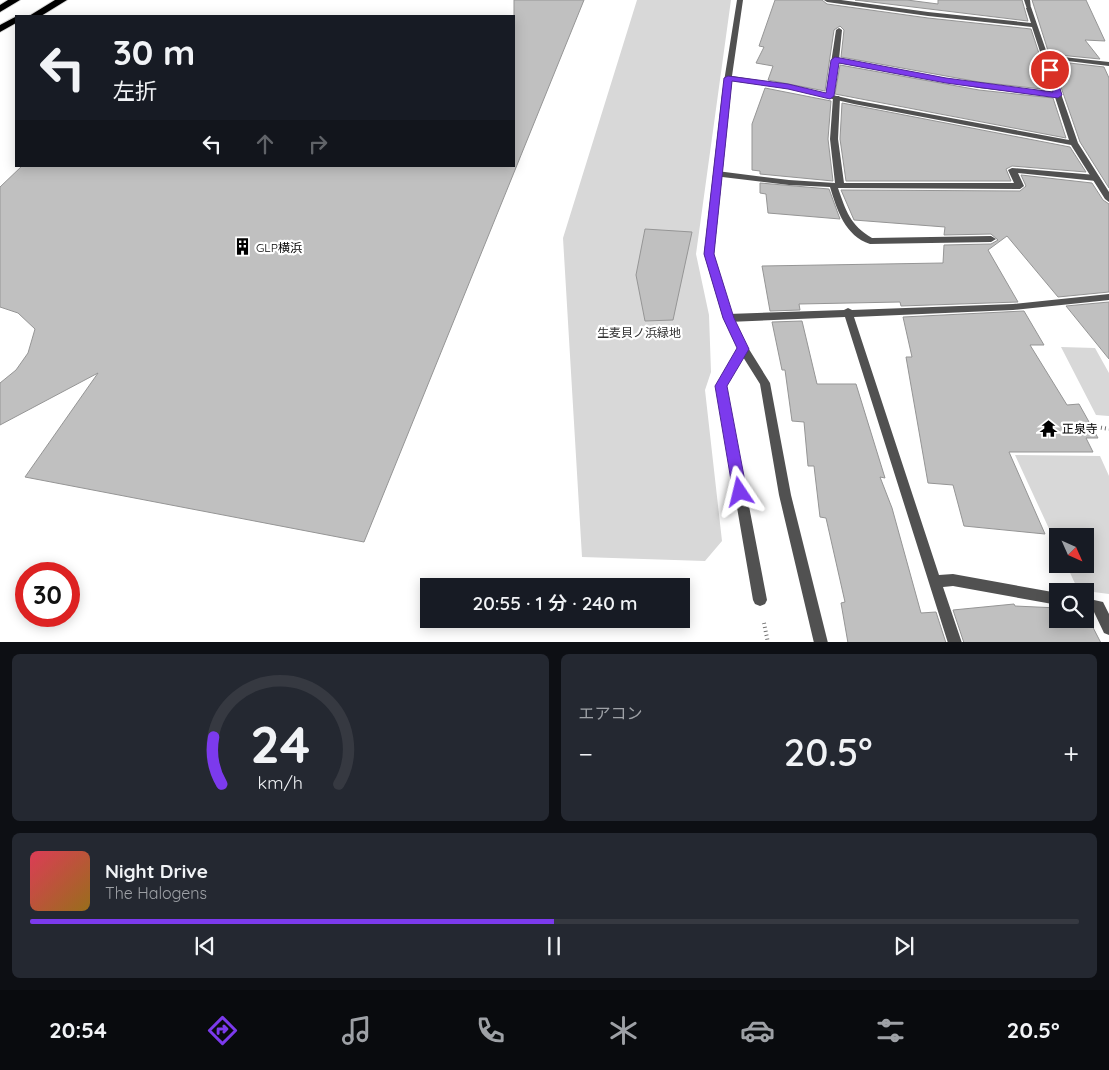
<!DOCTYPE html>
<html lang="ja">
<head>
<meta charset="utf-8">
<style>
  :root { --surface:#171b24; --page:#242831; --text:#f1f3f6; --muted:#9ea1a6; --line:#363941; --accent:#7c3aed }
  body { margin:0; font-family:Quicksand,"Noto Sans JP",sans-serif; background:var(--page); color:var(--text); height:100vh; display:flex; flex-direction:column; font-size:19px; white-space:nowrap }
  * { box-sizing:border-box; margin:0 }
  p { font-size:16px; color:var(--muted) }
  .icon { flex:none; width:28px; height:28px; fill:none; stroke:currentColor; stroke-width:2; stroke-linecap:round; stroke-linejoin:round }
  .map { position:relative; height:642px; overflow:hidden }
  .panel { display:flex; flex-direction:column; gap:12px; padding:12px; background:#0d0f14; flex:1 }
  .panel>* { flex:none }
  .guide { position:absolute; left:15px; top:15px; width:500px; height:152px; border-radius:0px; box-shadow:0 2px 12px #0003; background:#171b24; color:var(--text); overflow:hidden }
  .needle { width:32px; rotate:135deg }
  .fabs { position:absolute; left:1049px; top:528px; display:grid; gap:10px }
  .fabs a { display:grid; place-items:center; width:45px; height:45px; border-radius:0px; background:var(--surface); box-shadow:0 2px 12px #0003; font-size:25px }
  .speed { position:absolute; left:15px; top:562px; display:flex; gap:10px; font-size:25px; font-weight:700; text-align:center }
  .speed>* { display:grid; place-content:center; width:65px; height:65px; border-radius:50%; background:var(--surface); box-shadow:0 2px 12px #0003; line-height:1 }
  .speed .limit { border:8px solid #d22; background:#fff; color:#111 }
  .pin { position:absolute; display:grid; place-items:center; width:42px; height:42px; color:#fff; margin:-21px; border:2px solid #fff; border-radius:50%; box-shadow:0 1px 5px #0007 }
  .me { position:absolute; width:55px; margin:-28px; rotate:350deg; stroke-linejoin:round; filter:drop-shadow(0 0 4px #0008) }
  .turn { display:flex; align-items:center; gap:18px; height:105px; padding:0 15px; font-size:22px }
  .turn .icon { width:65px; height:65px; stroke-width:2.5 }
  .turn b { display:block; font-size:35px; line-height:42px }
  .lanes { display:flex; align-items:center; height:48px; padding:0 15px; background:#0003; justify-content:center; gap:25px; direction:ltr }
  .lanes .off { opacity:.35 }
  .big { font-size:38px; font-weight:600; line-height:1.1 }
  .panel .card { flex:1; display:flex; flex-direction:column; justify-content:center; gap:8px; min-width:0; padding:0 18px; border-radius:8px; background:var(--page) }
  .panel .dial { align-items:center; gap:0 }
  .dial svg { height:130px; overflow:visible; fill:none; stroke:var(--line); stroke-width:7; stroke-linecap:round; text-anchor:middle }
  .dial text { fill:var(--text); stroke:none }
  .song { display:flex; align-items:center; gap:15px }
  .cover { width:60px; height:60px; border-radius:8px; background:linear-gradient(135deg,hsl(350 70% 55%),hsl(40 70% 35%)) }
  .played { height:5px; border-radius:2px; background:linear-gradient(90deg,var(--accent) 50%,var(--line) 50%) }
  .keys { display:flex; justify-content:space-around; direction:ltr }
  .heat { display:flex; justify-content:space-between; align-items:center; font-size:28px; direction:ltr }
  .panel .tiles { flex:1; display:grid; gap:12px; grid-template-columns:1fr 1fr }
  .card:last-child { grid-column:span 2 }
  .trip { position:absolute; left:420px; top:578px; width:270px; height:50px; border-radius:0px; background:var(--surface); box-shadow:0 2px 12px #0003; font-weight:600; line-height:50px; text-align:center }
  .menu { display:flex; height:80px; justify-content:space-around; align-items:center; background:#090b0e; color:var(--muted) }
  .menu .icon { width:35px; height:35px }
  .menu .active { color:var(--accent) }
  .menu b { font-size:22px; color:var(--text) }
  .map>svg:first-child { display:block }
  .green { fill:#d8d8d8 }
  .building { fill:#c0c0c0; stroke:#959595 }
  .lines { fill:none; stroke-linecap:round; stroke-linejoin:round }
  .motorway-casing { stroke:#dbdbdb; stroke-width:2 }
  .path { stroke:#737373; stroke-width:4; stroke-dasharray:1 3; stroke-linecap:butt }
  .service { fill:#515151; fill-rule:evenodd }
  .minor { fill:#515151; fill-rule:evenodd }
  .tertiary { fill:#515151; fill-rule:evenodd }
  .motorway { fill:#000; fill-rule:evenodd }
  .route { fill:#7c3aed; stroke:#51269a }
  .labels { text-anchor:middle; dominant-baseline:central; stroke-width:4.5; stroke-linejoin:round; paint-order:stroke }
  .poi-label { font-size:12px; fill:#000; stroke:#fff; text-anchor:start }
  .park-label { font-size:12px; fill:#2f2f2f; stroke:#fff }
</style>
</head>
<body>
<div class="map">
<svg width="1109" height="643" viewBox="0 0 1109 643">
  <rect width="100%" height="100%" fill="#fff"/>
  <path class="green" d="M637,0h94l-35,254 13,61 2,57 -6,18 17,151 -17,20 -123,-4 -19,-319z
    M1061,347l34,1 14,25v43l-13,-1z
    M1015,455l85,1 9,20v118l-31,-4 -12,-26h19v-28h-27l-1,10z"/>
  <path class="building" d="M514,0h70l-220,542 -339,-65 73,-104 -98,52v-42l16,-13 12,-17 7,-24 -17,-16 -18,-6v-120l22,-21h492z
    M775,0h47l5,4 101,14 103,11 20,61 -72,-8 -138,-25 3,-27 -4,-4 -6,4 -9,61 -57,-11 5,-14 -17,-3 8,-16 -5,-1z
    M855,0h52l31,4v-4h84l6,21z
    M1032,0h54l19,41 -20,-1 15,19 -51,-5z
    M1052,61l52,6 5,11v110l-29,-46z
    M840,65l139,25 74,8 13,40 -231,-44z
    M765,88l66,13 -3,38 5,42 -73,-7v-3l-8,-1v-46z
    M842,103l228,44 16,25 -74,-6 -6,3 5,12h-165l-6,-42z
    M1021,175l71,8 11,17 6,4v88l-51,5 -51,-61 -19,14 30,52 -117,4 -1,-4 -101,2 1,6 -30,1 -8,-45 181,-3 1,-18 47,-1 7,-4 -7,-6 -47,1 1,-8 -91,-7 -13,-30 179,1 6,-5z
    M760,183l69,6 11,30 -72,-6 -2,-19 -6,-1z
    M645,229l47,3 -19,88 -28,1 -9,-46z
    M1109,302v57l-43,-53z
    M1024,311l20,34h-14l37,60 12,-1 19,34h-12l7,14h-84l36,82 -81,-8 -11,-41 -25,-2 -22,-126h6l-9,-40z
    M802,321l15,63h39l29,94 -5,-1 12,31 29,105 15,-1 10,31h-98l-7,-40 4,-1 -19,-84 -6,-1 -6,-51h-6l-4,-44 -12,-1 -7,-51h-3l-10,-48z
    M1014,604l1,2 43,2v11h27v-7l16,31h-137l-11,-33z"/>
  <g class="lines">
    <defs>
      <path id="motorway" d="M8,0h12l-20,12v-7z
        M55,0h12l-26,16h-12z
        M17,16l-1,7 -16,9v-7z"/>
    </defs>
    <use href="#motorway" class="motorway-casing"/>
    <path class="path" d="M1097,427l12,2
      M764,623l4,20"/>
    <path class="service" d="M839,28l3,2 -3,29 140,25 79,9 4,2 -4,2 -79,-9 -141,-25 -5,33h6l1,2 -2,41 6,44h170l-6,-13 4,-2 84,7 4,3 -4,3 -78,-8 6,13 -4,3 -182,-1c8,23 12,37 34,50l119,-2 5,3 -5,3 -121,2c-25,-8 -33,-34 -40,-57l-41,-2 -75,-9v-4l3,-1 72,9 46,3 -5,-44 3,-41h-6l-1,-2 10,-66z
      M1045,55l64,7v4l-66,-8 -2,-1z
      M1109,294v6l-96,10 -159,7 85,258 14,-1 105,19v12l-105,-19 -10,1 19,56h-14l-103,-326 -117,5 -5,-4 5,-4 116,-4 4,-2 4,2 161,-6z
      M743,345l4,1 23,37 21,112 37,148h-14l-35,-148 -19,-111 -22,-35 1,-3z
      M1085,598l18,4 6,12v21l-5,-2 -10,-21 -9,-2z"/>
    <path class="minor" d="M737,0h6l-11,76 57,9 65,15 215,40 -37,-113 -104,-11 -101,-14 -3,-2h17l87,12 103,11 -5,-15 5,-1 47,136 31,49v10l-4,-3 -34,-54 -217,-41 -65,-15 -57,-8 -18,173 19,64 15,31 -22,37 41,214 -2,4 -5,2 -5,-2 -2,-4 -37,-214 22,-37 -15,-31 -19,-64 18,-160z"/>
    <path class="tertiary" d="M1024,0h6l1,9h-4z"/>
    <use href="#motorway" class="motorway"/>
  </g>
  <path class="route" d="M835,57l111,21 107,14 -7,-22 4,-3 4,3 8,25 -4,3 -112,-15 -107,-20 -5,33 -4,3 -42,-10 -56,-8 -18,173 20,64 15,31 -22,37 20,106 -2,4h-10l-2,-4 -18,-106 22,-38 -14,-30 -19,-64 20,-176 4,-2 60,8 38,9 5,-33z"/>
  <defs>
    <symbol id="building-bare" viewBox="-9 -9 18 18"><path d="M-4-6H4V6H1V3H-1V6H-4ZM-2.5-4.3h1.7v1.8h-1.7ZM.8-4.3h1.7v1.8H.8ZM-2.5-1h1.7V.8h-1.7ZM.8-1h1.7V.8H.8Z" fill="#000" stroke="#fff" stroke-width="2.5" paint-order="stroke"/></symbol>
    <symbol id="temple-bare" viewBox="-9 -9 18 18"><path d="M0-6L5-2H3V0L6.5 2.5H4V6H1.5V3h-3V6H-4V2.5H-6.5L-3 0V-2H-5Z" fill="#000" stroke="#fff" stroke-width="2.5" paint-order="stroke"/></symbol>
  </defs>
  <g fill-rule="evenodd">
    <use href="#building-bare" x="230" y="234" width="25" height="25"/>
    <use href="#temple-bare" x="1036" y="416" width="25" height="25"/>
  </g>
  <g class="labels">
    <g class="poi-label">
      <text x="256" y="247">GLP横浜</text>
      <text x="1062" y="428">正泉寺</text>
    </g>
    <g class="park-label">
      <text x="639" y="332">生麦貝ノ浜緑地</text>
    </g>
  </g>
</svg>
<div class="fabs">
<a><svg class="needle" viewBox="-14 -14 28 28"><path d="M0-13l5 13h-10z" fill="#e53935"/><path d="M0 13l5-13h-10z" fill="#9ea1a6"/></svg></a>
<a><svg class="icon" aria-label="search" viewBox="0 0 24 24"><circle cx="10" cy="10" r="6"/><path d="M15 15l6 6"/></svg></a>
</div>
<div class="speed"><div class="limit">30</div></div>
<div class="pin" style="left:1050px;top:70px;background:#d93025"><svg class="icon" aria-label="arrive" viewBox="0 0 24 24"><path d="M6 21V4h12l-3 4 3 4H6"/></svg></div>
<svg class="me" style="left:740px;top:492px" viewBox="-20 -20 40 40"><path d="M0-17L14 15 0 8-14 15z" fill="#7c3aed" stroke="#fff" stroke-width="4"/></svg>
<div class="trip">20:55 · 1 分 · 240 m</div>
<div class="guide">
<div class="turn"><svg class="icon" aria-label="left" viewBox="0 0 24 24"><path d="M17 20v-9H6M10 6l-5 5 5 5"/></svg><div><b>30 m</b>左折</div></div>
<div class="lanes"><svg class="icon" aria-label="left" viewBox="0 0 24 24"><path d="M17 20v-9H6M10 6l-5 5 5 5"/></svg><svg class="icon off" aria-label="ahead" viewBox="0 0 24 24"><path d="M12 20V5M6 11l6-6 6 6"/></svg><svg class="icon off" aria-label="right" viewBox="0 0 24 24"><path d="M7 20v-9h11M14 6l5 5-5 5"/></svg></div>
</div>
</div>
<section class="panel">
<div class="tiles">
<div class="card dial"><svg viewBox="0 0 100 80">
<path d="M14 69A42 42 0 1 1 86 69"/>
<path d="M14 69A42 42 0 0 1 9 40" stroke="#7c3aed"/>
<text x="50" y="56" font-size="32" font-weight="700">24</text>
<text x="50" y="72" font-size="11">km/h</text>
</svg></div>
<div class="card"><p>エアコン</p>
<div class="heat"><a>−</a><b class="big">20.5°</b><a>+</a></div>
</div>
<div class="card">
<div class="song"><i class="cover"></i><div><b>Night Drive</b><p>The Halogens</p></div></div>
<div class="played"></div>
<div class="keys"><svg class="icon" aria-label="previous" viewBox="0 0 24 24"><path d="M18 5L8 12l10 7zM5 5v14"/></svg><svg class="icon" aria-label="pause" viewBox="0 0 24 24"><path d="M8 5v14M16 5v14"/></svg><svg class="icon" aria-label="next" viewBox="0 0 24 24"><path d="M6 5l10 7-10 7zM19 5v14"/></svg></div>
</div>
</div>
</section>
<nav class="menu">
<b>20:54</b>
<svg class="icon active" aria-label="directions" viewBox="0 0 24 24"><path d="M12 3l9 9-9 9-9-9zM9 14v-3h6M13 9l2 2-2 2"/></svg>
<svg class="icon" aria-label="music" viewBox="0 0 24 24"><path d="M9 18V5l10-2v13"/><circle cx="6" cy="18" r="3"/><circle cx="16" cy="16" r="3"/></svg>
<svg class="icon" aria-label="phone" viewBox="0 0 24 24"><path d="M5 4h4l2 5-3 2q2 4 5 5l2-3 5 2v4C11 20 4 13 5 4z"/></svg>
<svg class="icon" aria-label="climate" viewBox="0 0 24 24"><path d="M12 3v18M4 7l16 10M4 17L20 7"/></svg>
<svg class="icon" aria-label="car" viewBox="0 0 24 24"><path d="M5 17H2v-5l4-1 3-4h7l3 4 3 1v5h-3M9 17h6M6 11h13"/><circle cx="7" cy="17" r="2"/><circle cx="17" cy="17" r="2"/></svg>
<svg class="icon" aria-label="filters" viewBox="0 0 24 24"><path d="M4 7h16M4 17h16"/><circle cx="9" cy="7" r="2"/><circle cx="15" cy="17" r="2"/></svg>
<b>20.5°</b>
</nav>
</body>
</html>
